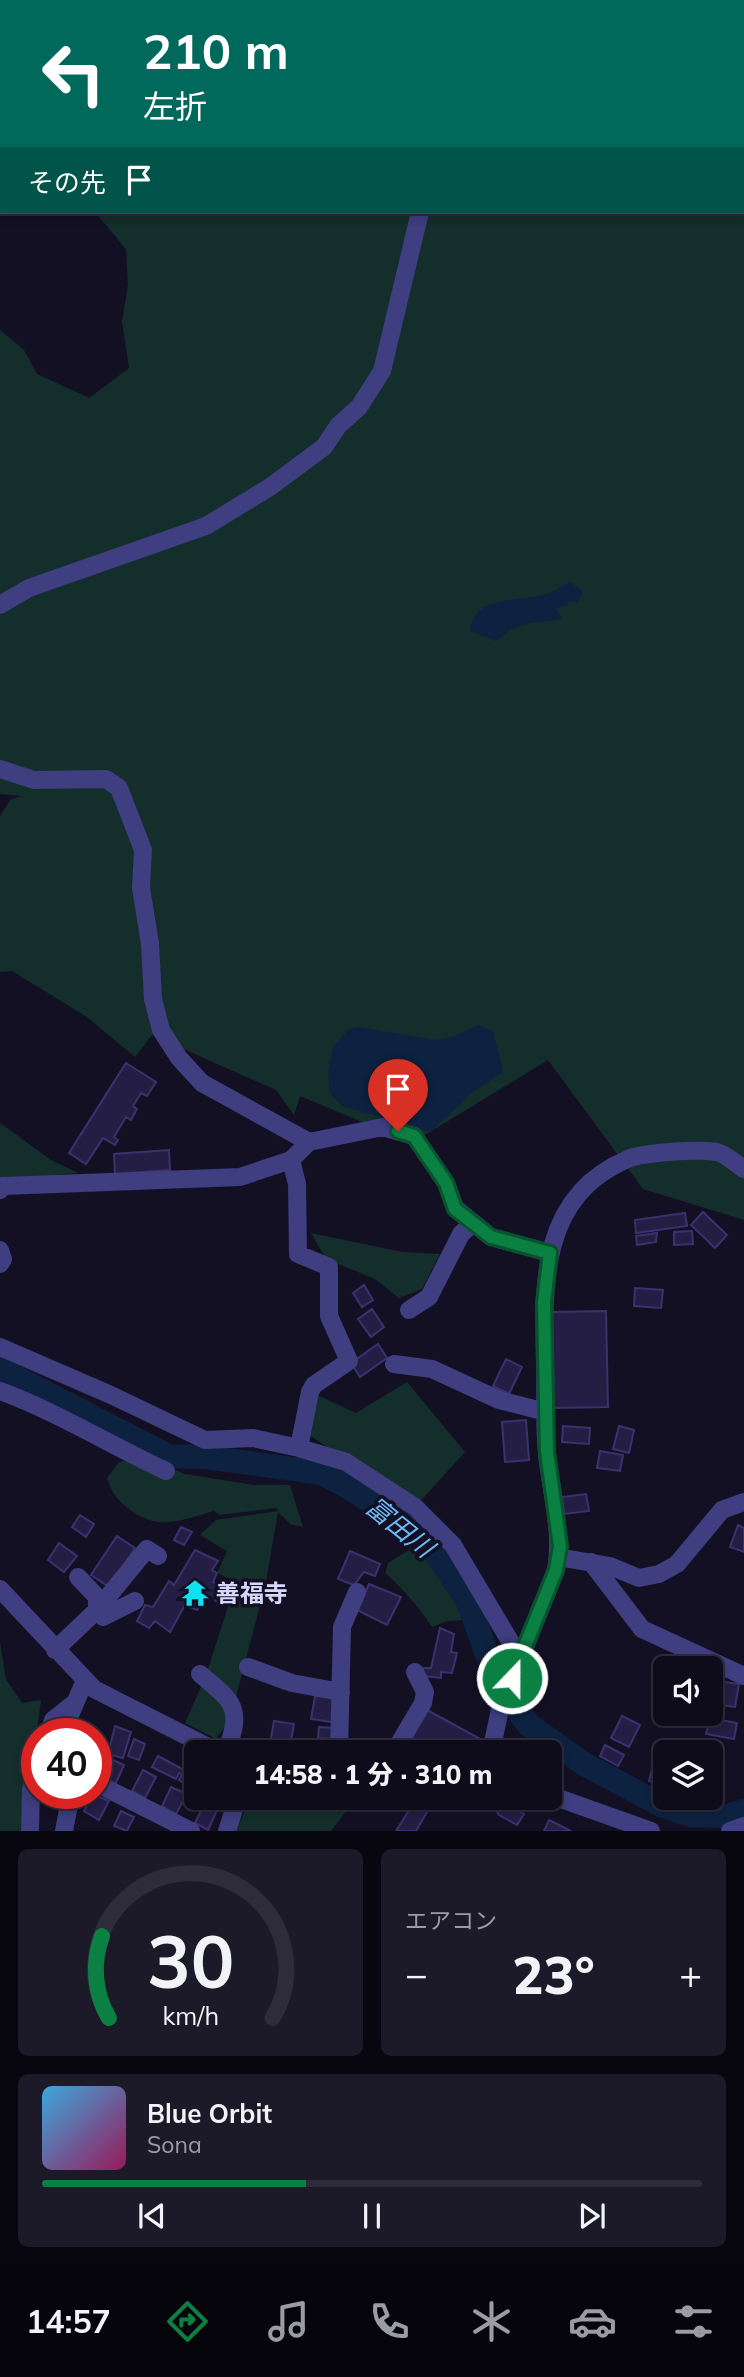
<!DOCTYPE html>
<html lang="ja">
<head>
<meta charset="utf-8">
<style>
  :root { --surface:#0e0c1b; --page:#1c1a28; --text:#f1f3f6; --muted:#9b9ba3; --line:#2e2c3a; --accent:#0b8043 }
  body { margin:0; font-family:Mulish,"Noto Sans JP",sans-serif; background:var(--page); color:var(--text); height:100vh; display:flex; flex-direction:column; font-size:26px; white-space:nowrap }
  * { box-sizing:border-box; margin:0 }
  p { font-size:23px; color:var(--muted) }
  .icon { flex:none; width:38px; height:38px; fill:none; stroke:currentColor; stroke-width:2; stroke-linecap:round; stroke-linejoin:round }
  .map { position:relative; height:1831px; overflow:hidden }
  .side { display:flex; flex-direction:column; gap:18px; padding:18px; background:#08070f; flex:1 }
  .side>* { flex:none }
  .guide { position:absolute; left:0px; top:0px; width:746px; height:214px; box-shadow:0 4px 10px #0003,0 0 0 2px var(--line); background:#00695c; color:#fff; overflow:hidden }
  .fabs { position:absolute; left:653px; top:1656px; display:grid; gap:14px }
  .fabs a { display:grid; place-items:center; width:70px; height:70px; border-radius:10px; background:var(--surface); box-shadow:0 4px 10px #0003,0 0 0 2px var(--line); font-size:35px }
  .speed { position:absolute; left:21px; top:1718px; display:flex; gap:14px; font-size:35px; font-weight:700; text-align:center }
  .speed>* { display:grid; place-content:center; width:91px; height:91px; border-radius:50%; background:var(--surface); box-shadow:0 4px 10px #0003,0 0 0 2px var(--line); line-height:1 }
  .speed .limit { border:10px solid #d22; background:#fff; color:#111 }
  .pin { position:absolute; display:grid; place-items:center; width:60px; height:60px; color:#fff; margin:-72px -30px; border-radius:50% 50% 50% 0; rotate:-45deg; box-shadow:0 0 7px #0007 }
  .pin .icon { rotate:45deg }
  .me { position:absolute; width:77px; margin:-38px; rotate:22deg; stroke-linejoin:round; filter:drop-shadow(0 0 5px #0008) }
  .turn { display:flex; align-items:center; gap:24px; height:147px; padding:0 28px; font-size:32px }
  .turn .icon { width:91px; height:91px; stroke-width:2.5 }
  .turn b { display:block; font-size:49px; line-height:60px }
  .then { display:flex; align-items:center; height:66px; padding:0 28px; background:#0003; gap:14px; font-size:26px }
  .big { font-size:52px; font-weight:800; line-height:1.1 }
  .side .card { flex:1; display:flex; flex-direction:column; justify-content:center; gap:10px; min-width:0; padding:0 24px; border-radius:10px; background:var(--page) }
  .side .dial { align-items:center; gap:0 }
  .dial svg { height:182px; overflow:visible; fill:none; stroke:var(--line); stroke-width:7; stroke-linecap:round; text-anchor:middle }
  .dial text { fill:var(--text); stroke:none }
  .song { display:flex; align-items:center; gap:21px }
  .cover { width:84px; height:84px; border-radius:10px; background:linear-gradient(135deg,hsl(200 70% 55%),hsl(330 70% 35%)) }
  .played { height:7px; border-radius:4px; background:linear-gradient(90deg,var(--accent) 40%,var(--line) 40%) }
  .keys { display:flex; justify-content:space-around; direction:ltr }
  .heat { display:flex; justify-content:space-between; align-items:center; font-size:38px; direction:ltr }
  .side .tiles { flex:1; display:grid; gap:18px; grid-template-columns:1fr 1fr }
  .card:last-child { grid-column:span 2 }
  .trip { position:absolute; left:184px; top:1740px; width:378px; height:70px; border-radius:10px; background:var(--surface); box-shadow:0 4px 10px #0003,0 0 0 2px var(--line); font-weight:800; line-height:70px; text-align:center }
  .tab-bar { display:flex; height:112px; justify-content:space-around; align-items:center; background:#06050b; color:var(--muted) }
  .tab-bar .icon { width:49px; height:49px }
  .tab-bar .current { color:var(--accent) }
  .tab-bar b { font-size:32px; color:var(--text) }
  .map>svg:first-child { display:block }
  .green { fill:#142e2c }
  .water { fill:#0d2240 }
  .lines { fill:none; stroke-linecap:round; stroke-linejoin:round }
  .stream { stroke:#0d2240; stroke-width:4.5 }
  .river { stroke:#0d2240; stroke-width:24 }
  .building { fill:#241d44; stroke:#3b316f; stroke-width:2 }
  .minor { stroke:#3e3e80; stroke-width:18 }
  .route-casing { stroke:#07532c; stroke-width:18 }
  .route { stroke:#0b8043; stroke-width:12 }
  .labels { text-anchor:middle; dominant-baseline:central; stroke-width:7; stroke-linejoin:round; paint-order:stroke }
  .poi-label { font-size:24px; font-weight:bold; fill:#d9d6fc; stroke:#131024; text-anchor:start }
  .water-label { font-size:26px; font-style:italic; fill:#6bbaf6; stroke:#131024 }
</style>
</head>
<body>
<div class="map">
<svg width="744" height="1831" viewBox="0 0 744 1831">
  <rect width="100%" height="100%" fill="#131024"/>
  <path class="green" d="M91,0h653v1220l-101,-31 -95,-129 -136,83 -112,-47 -6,19 -18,-25 -124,-55 -17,22 -48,-40 -75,-46 -12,1v-156l10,-16 11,-4 -21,-2v-464l24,20 13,24 52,24 40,-30 -7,-47 6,-36 -2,-36 -31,-37h649v-210z
    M0,1123l51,37 27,13 -63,5 -15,14z
    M311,1233l91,19 38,2 -18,35 -23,9 -24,-19 -49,-20z
    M407,1382l58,70 -50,55 -107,-73 7,-40 41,19z
    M140,1457l45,17 69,11h36l13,42 -13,-3 -12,-12 -12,70 -36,138 -14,19 -31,-16 20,-45 31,-96 -19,-9 10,-22 -27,-16 16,-15 62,-9 -2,-3 -56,7 -6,-4c-33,9 -55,21 -85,-2 -13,-10 -17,-16 -22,-31l12,-16z
    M412,1542l22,21 33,46 -1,11 -19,1 -15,6c-10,-16 -32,-42 -47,-54l3,-10 21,-13z
    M0,1642l6,37 16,24 19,-3 -17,131h-24z
    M251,1797h106l-26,34h-95z"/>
  <path class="water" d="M570,582l13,9 -5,11h-9l-2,4 -11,2 6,11c-32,6 -38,-1 -66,22l-26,-10c4,-39 53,-28 80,-38 7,-3 13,-8 20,-11z
    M478,1025l15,6 10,41 -30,20 -43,40 -88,-26 -12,-13 -2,-21 5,-25 16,-18 10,-2 77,13 19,-4z"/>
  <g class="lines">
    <path class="stream" d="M726,1827l2,-11"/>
    <path class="river" d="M0,1369l168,87 37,1 117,16 31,17 51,34 32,29 32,49 29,80 32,43 55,39 77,41 29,10 38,1 16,-5"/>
  </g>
  <path class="building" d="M126,1063l30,19 -9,14 -6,-3 -8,13 4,3 -6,11 -5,-3 -12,20 4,3 -3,5 -12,-7 -17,26 -17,-11z
    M169,1150l1,20 -55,4 -1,-20z
    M703,1212l24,23 -12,13 -24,-23z
    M685,1213l2,13 -51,7 -1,-13z
    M692,1231l1,13 -19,1v-13z
    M657,1233l-1,9 -19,3 -1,-9z
    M364,1285l9,15 -11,7 -9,-14z
    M635,1288l28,2 -2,18 -27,-2z
    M372,1309l12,18 -13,10 -13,-18z
    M606,1311l2,96 -54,1 -2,-96z
    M378,1344l9,14 -27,19 -9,-14z
    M506,1359l16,8 -13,27 -16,-8z
    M526,1420l3,40 -24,2 -3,-40z
    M563,1426l27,2 -1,16 -27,-2z
    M619,1426l15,4 -5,23 -16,-4z
    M600,1451l23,4 -3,16 -23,-3z
    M586,1494l3,17 -25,3 -2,-17z
    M80,1515l14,9 -8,13 -14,-10z
    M738,1525l6,3v24l-14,-5z
    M181,1527l11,5 -8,13 -10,-5z
    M117,1536l18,12 -26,39 -18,-12z
    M59,1543l18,13 -13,16 -16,-12z
    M195,1550l23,11 -6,9 5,3 -4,9 15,9 -7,13 -16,-9 -8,15 -12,-5 -15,27 -15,-11 -6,7 -12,-7 8,-16 8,2 16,-26 5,4z
    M350,1551l30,13 -5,12 -11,-4 -10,13 -16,-6z
    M369,1584l32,13 -14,28 -30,-15z
    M440,1628l14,6 -3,18 6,1 -5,20 -11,-1v6l-18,-2v-8h8z
    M718,1681l21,3 -4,23 -22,-3z
    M315,1696l20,1 -3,25 -21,-3z
    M427,1710l57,31 -6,11h-61l-10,-5z
    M622,1716l18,9 -11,22 -18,-9z
    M721,1720l16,3 -3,16 -28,-5 3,-11 11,2z
    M274,1721l20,3 -4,23 -20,-3z
    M115,1726l16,6 -8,26 -15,-4z
    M319,1727l15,1v11l-16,-1z
    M134,1739l11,5 -6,16 -11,-4z
    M309,1740h22l-1,12h-22z
    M605,1745l19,10 -6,11 -18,-10z
    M158,1756l26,14 4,-9 8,4v21l-3,4 -14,-10 3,-6 -3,-1 -3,6 -24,-12z
    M109,1758l15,7 -9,20 -19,-8v-9l7,3z
    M652,1769l13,3 -1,13 -15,-4z
    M143,1770l13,7 -11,21 -13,-7z
    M171,1787l16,7 -11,20 -14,-8z
    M93,1794l16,7 -10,19 -15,-9z
    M205,1802l13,6 -10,22 -13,-7z
    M503,1802l21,12 -7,11 -18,-10 -2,-3z
    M413,1804l14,8 -11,19h-20z
    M121,1811l13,6 -7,14 -13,-5z
    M549,1820l22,11h-27z"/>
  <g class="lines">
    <path class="minor" d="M467,2l1,-2
      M0,605l29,-17 177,-62 64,-39 54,-40 14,-21 21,-19 23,-36 38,-159
      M0,769l34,11 72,-1 13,9 24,62 -2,38 9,56 3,55 8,31 18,28 23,25 107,59
      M291,1160l6,24 1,70 31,13v49l20,45 -35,24 -4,7 -11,56 47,14 69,45 38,38 67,113
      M0,1190l3,-4 237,-9 51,-17 18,-18 74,-15 31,9 32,47 9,25 36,29 59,16
      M0,1250l3,9 -3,5
      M409,1310l20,-13 32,-63 12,-11
      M0,1347l111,48 94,45 48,-2 46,10
      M394,1364l38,5 67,31 47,12
      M0,1391c57,21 110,54 166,80
      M558,1557l52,9 29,12 20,-4 18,-10 45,-54 22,-8
      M591,1562l51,67 102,47
      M78,1577l19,20v13l6,7 32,-16
      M0,1589l94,100 124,63
      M55,1650l42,-40 50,-61 11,7
      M248,1667l44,16 49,9
      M200,1674c34,28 43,34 26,78
      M48,1734l5,-14 20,-16
      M67,1734l-2,-7 20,-47
      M339,1752l3,-125 15,-35
      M394,1752l29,-49 2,-11 -10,-20
      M491,1752l9,-43 56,-139c7,-39 -5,-77 -9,-116 -3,-30 -1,-60 -2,-90 -2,-81 -5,-168 83,-205 16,-7 71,-10 89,-7 9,2 19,12 27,17
      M96,1783l95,48
      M550,1795l101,36
      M30,1831l1,-42 6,-18
      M64,1831l7,-37
      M227,1831l11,-34
      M730,1831l14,-5"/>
  </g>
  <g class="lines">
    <defs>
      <path id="route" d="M398,1131l16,5 32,47 9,26 36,28 59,16 -6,49 3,150 13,94 -4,24 -44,108"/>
    </defs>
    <use href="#route" class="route-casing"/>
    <use href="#route" class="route"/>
  </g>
  <defs>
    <symbol id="temple-bare" viewBox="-9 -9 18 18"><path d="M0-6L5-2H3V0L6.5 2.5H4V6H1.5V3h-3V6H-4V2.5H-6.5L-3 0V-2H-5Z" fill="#0fe1f0" stroke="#131024" stroke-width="2.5" paint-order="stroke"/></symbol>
  </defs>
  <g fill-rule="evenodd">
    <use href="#temple-bare" x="176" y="1574" width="38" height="38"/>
  </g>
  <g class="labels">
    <g class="poi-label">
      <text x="216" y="1593">善福寺</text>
    </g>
    <g class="water-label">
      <text transform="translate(400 1527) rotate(39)">富田川</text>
    </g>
  </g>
</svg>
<div class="fabs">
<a><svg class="icon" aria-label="sound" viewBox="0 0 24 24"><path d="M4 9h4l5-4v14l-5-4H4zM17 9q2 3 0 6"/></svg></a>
<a><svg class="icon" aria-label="layers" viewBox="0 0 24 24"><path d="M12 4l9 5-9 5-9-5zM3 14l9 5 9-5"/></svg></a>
</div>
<div class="speed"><div class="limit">40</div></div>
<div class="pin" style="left:398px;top:1131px;background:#d93025"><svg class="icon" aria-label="arrive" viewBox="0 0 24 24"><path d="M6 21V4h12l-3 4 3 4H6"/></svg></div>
<svg class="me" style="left:512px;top:1678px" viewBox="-20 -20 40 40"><circle r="17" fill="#0b8043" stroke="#fff" stroke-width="3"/><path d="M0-11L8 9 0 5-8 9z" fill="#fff"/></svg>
<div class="trip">14:58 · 1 分 · 310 m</div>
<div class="guide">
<div class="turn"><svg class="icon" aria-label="left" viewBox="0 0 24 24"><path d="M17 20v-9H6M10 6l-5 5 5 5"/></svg><div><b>210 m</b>左折</div></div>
<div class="then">その先<svg class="icon" aria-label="arrive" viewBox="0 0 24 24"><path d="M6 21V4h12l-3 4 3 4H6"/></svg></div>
</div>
</div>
<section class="side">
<div class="tiles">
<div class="card dial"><svg viewBox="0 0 100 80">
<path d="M14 69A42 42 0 1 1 86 69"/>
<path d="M14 69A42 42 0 0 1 11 33" stroke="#0b8043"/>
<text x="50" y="56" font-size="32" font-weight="700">30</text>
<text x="50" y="72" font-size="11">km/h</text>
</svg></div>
<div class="card"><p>エアコン</p>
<div class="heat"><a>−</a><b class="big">23°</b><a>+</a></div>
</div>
<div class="card">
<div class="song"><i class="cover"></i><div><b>Blue Orbit</b><p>Sona</p></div></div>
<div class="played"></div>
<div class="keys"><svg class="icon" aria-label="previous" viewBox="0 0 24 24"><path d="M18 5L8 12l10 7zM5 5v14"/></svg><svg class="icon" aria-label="pause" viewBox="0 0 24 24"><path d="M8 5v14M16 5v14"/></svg><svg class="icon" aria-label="next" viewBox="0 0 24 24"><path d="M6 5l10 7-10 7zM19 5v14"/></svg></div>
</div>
</div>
</section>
<nav class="tab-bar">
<b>14:57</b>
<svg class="icon current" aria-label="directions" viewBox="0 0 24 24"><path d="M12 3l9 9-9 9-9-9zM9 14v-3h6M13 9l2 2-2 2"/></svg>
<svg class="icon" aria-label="music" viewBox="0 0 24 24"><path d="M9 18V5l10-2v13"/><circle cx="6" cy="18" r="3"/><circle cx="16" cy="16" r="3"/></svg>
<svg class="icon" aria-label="phone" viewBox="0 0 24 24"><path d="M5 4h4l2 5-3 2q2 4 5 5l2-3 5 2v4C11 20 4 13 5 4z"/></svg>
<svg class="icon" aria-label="climate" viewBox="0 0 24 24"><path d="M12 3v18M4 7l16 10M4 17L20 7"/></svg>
<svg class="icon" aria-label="car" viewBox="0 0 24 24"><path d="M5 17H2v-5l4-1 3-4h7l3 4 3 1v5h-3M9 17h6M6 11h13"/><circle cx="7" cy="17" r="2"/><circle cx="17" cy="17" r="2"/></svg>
<svg class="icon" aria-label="filters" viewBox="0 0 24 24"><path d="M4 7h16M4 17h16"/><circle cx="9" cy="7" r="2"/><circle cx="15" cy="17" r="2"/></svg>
</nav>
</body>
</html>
